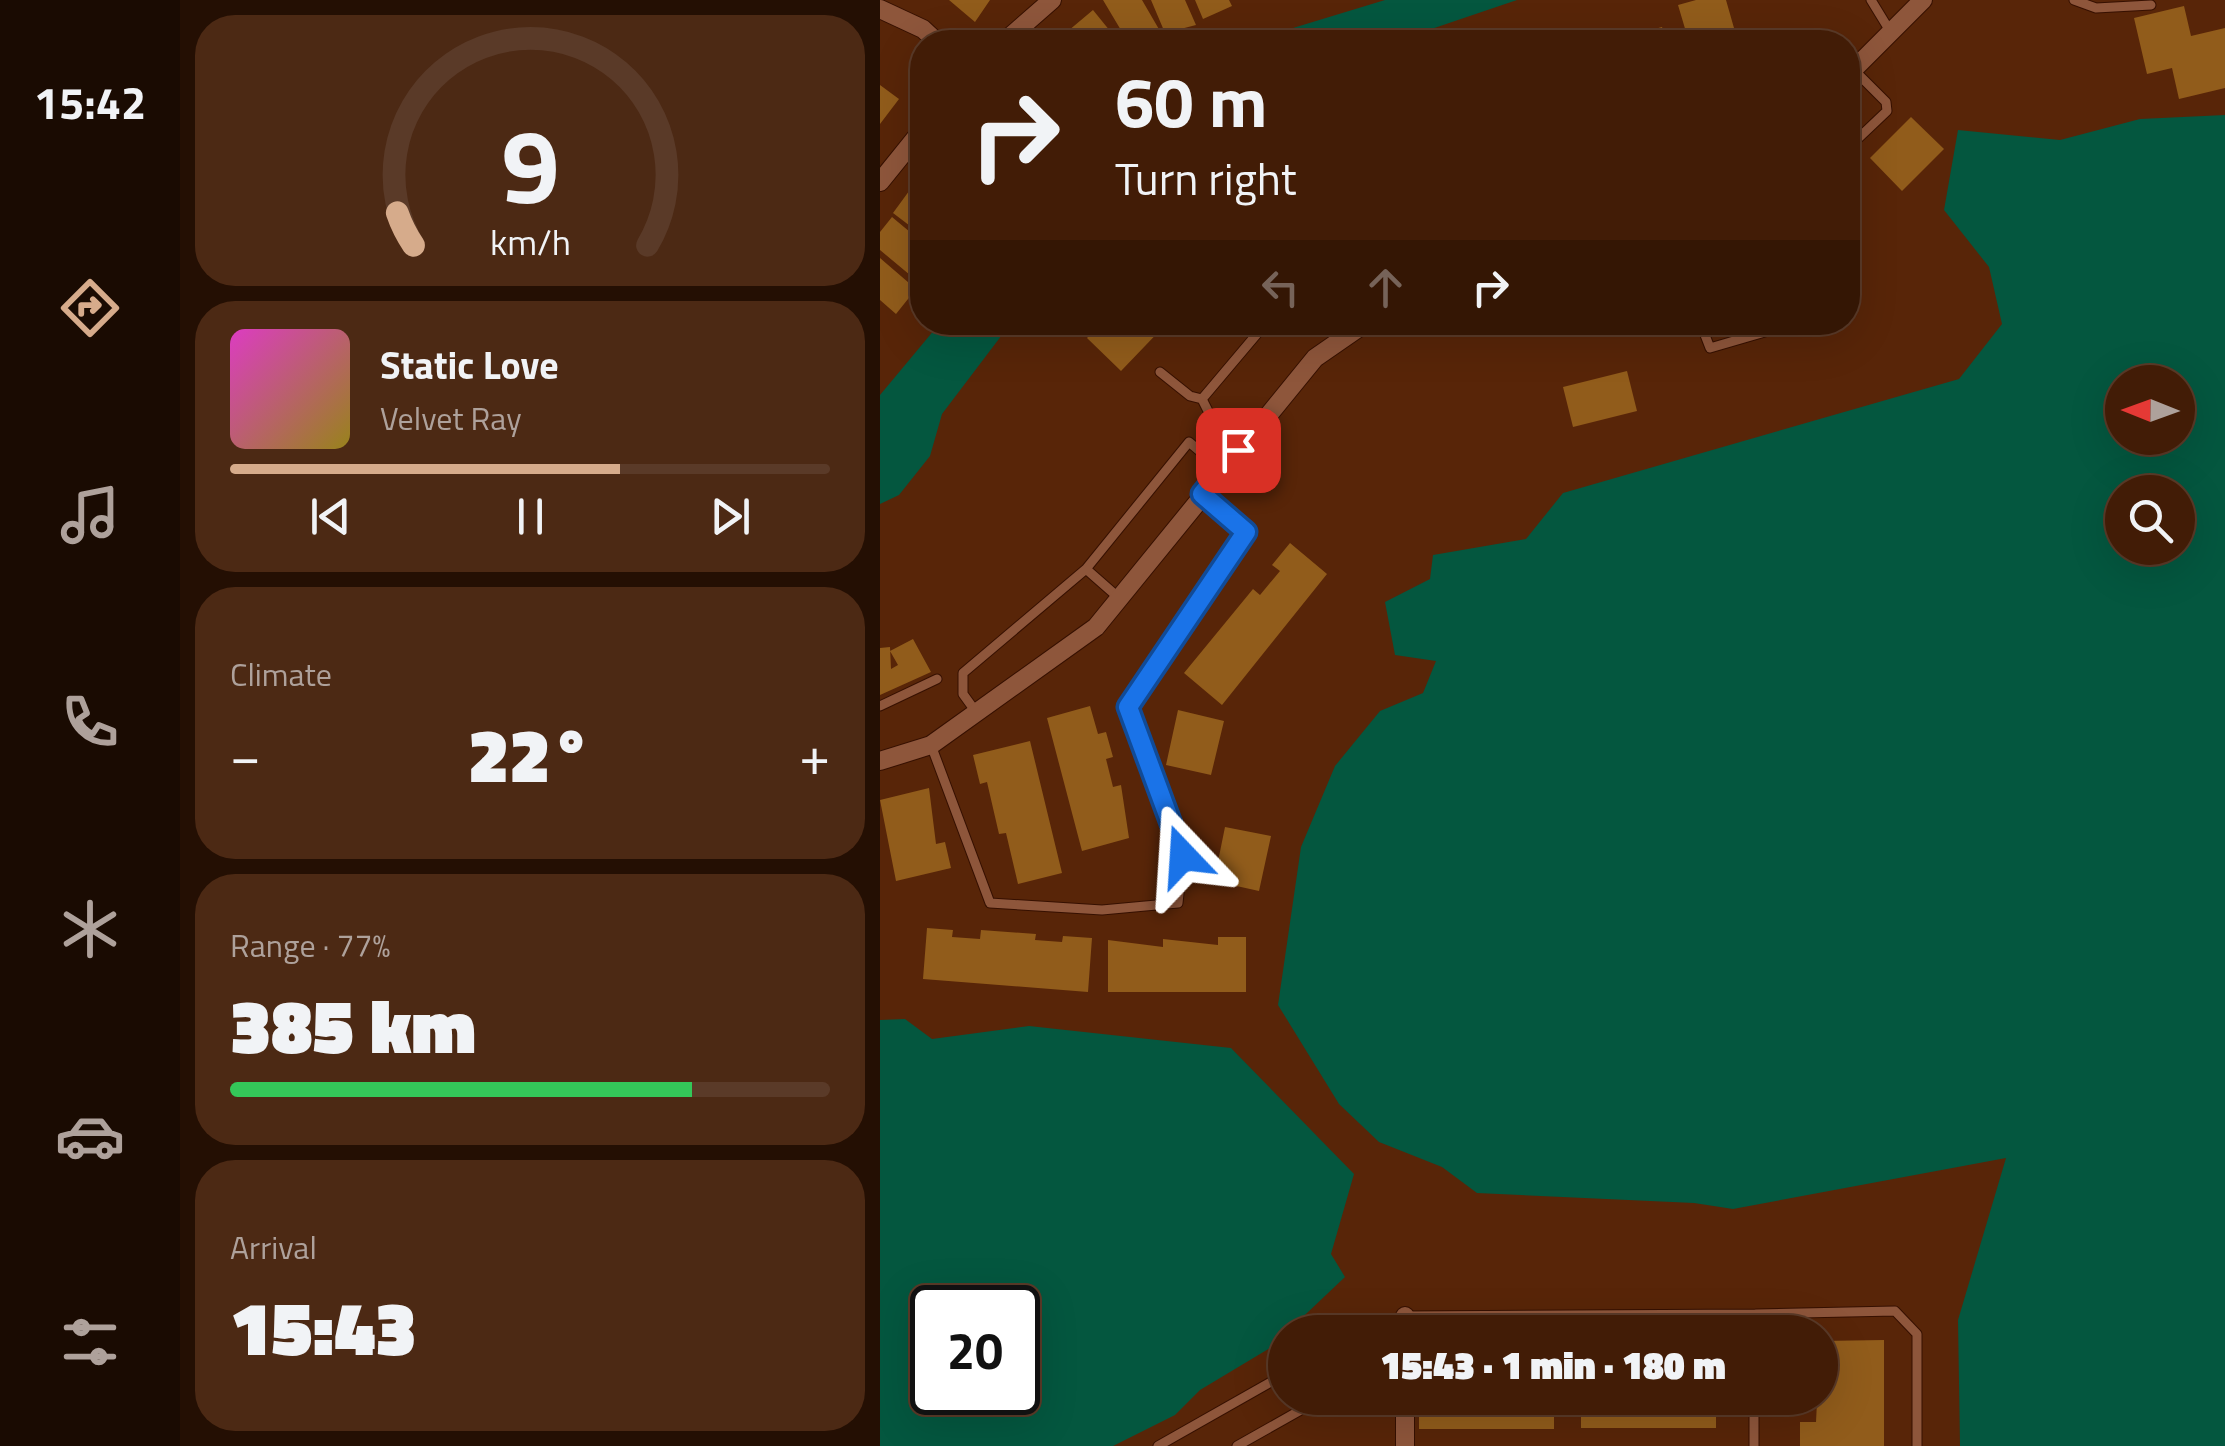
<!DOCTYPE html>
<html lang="en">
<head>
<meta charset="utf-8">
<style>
  :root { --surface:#421c06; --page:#4c2914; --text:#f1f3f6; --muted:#aea19b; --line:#5a3a28; --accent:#d6ab8b }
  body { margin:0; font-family:"Titillium Web",sans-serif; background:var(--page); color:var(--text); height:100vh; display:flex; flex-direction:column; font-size:38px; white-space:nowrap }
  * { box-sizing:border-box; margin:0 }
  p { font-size:32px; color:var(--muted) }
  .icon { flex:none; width:55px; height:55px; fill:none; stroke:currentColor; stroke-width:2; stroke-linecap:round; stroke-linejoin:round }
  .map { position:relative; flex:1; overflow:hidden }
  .sheet { display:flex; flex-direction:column; gap:15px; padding:15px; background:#240f03; width:700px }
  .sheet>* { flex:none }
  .hud { position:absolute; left:30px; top:30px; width:950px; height:305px; border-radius:40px; box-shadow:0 10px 40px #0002,0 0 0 2px var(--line); background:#421c06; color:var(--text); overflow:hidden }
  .needle { width:65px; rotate:271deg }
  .controls { position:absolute; left:1225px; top:365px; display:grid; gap:20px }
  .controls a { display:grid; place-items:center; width:90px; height:90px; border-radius:50%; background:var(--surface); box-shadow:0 10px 40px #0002,0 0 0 2px var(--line); font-size:50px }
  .speed { position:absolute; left:30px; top:1285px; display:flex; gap:20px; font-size:50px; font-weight:700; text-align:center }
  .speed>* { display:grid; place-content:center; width:130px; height:130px; border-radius:50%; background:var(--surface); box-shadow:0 10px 40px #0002,0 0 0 2px var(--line); line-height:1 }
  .speed .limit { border:5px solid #111; border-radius:15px; background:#fff; color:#111 }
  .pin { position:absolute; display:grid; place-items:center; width:85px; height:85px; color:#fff; margin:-42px; border-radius:20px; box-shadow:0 5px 15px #0006 }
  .me { position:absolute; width:110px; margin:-55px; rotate:340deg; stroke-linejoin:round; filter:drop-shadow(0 0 8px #0008) }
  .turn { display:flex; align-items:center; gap:35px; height:210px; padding:0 40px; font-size:45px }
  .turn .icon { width:130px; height:130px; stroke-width:2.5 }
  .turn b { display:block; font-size:70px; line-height:85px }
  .lanes { display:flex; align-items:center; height:95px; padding:0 40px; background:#0003; justify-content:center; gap:50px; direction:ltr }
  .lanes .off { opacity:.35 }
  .big { font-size:75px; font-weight:800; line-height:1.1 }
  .sheet .card { flex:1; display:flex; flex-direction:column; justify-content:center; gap:15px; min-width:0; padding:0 35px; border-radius:40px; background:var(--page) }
  .sheet .dial { align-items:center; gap:0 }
  .dial svg { height:260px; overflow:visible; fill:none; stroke:var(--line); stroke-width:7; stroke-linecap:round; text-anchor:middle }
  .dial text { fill:var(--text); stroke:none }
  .song { display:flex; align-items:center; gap:30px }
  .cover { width:120px; height:120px; border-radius:15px; background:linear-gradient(135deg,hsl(310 70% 55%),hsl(50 70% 35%)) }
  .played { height:10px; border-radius:5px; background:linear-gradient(90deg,var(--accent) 65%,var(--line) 65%) }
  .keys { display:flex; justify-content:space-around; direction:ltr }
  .heat { display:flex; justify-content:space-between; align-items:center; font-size:55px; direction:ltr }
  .charge { height:15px; border-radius:8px; background:linear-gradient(90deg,#34c759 77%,var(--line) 0) }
  .trip { position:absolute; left:388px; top:1315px; width:570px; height:100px; border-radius:50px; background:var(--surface); box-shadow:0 10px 40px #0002,0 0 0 2px var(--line); font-weight:800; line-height:100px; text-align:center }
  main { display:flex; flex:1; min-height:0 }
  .tabs { display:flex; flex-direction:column; width:180px; justify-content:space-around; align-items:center; background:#1a0b02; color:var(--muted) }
  .tabs .icon { width:70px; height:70px }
  .tabs .active { color:var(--accent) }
  .tabs b { font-size:45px; color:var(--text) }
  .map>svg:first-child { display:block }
  .water { fill:#04573f; fill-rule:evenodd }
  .building { fill:#915c1b }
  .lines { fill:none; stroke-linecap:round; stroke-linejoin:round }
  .service-casing { stroke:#361000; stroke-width:11 }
  .minor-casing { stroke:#361000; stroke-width:20 }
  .service { stroke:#8e563b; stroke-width:9 }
  .minor { stroke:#8e563b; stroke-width:18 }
  .route-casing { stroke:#114b97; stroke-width:25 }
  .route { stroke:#1a73e8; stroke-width:18 }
</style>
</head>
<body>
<main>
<nav class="tabs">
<b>15:42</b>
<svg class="icon active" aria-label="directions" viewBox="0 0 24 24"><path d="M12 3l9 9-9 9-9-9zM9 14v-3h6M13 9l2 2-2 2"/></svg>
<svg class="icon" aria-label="music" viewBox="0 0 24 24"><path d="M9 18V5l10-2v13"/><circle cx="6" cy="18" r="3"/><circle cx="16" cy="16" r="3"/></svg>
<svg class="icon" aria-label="phone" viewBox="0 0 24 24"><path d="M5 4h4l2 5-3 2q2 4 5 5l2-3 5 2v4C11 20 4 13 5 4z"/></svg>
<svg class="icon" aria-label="climate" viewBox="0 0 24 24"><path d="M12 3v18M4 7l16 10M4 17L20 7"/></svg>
<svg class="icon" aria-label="car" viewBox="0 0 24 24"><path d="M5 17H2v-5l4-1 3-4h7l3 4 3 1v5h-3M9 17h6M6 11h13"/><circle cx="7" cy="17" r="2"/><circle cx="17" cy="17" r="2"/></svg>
<svg class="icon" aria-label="filters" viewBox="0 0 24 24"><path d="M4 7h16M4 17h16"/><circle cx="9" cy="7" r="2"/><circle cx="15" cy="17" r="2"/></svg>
</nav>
<section class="sheet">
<div class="card dial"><svg viewBox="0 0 100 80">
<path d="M14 69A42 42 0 1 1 86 69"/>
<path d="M14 69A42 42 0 0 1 9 59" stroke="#d6ab8b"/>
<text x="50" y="56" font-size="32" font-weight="700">9</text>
<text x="50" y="72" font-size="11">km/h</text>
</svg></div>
<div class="card">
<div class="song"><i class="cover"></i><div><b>Static Love</b><p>Velvet Ray</p></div></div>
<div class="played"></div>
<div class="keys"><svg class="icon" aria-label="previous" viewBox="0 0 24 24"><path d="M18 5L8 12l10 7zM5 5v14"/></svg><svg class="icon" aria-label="pause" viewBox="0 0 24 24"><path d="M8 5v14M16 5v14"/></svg><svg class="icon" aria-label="next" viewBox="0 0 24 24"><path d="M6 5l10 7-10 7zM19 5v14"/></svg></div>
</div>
<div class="card"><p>Climate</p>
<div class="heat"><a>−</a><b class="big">22°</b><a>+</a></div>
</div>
<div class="card"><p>Range · 77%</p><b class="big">385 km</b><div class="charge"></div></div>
<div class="card"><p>Arrival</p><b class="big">15:43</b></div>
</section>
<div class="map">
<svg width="1345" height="1446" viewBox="0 0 1345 1446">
  <rect width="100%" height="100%" fill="#582508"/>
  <path class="water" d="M505,0h132l-124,42h-146z
    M1345,115v1331h-265l-2,-126 48,-162 -273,51 -39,-6 -217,-10 -35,-26 -63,-25 -40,-38 -61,-99 23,-158 34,-81 45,-55 43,-18 13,-32 -41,-6 -10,-53 45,-23 3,-24 93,-16 37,-46 396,-114 43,-55 -13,-57 -45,-57 14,-80 102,10 80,-21zM1242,382h56v56h-56zM1298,492v56h-56v-56z
    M60,323h71l-69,91 -12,42 -31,39 -19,9v-109z
    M25,1019l27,20 97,-13 202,22 123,126 -23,80 14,23 -75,71 -70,42 -25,25 -62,31h-233v-426zM52,1308h86v84h-86z"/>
  <path class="building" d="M69,0h41l-15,22z
    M223,0h39l18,31 -20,11h-12z
    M271,0h34l11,25 -31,8z
    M315,0h34l3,6 -29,13z
    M816,0h30l12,42h-49l-11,-37z
    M1304,6l7,30 34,-8v60l-46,11 -7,-31 -25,6 -13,-56z
    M213,10l26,32h-41l-10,-11z
    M782,27l5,15h-56v-1z
    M0,85l19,14 -19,25z
    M1031,117l33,32 -42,42 -32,-33z
    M32,187l10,8v40l-29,-22z
    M12,217l30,25v30l-6,8 -36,-30v-18z
    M0,258l36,31 -20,25 -16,-14z
    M222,322h66l-47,49 -34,-33z
    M747,371l10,40 -64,16 -10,-40z
    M410,543l37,31 -105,131 -38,-32 69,-84 7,6 20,-24 -8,-6z
    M33,639l18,33 -51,23v-47l10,-1 1,22 7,-4 -8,-14z
    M210,706l8,28 8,-2 7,25 -7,2 7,28 8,-2 8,53 -47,13 -35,-133z
    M298,710l46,11 -13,54 -45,-10z
    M150,741l32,132 -44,11 -12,-51 -7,1 -12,-52 -7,2 -7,-29z
    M49,788l7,56 9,-2 6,26 -55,13 -16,-81z
    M345,827l46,9 -12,55 -45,-10z
    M47,928l26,2 -1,7 28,2 1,-9 55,4 -1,6 27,2 1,-6 29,2 -4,54 -165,-13z
    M338,937h28v55h-138v-52l55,7v-8l55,6z
    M1004,1340v106h-84v-24h16l4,-81z
    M539,1398h297v30h-135v-15h-27v16h-135z"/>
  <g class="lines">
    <defs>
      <path id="service" d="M991,0l19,31
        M1194,0l22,8 55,-3
        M968,148l39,-37 -1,-9 -33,-33
        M968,299v3
        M820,322l10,26 89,-26
        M280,372l30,24 12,3
        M365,442l-35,-27 -8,-16 65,-77
        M239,598l-33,-29 103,-127 34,29
        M0,706l57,-27
        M96,712l-13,-18v-21l123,-104
        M51,745l59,158 112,7 76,-7 5,-47 -54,-149 117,-175 -44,-38
        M876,1314l139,-3 22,23v112
        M525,1316l351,-2 -1,18
        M278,1446l127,-72
        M357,1446l85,-48
        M874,1446v-48"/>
      <path id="minor" d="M0,9l43,20 14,13
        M124,42l48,-42
        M968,75l75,-75
        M0,182l42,-52
        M0,761l51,-16 165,-118 219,-269 52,-36
        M525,1316v16
        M525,1398v48"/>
    </defs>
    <use href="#service" class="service-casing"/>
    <use href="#minor" class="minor-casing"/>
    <use href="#service" class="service"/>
    <use href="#minor" class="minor"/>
  </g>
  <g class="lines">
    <defs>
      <path id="route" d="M303,856l-55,-149 118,-175 -44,-38 36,-44"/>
    </defs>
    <use href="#route" class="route-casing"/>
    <use href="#route" class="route"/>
  </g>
</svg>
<div class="controls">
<a><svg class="needle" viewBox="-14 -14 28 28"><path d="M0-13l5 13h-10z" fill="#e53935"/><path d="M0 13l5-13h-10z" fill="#aea19b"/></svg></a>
<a><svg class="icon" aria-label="search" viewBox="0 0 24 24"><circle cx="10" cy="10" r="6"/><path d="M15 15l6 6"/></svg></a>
</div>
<div class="speed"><div class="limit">20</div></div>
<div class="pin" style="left:358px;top:450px;background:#d93025"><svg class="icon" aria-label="arrive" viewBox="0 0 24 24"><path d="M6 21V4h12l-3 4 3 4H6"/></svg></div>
<svg class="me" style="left:303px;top:856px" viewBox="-20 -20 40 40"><path d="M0-17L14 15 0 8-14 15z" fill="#1a73e8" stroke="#fff" stroke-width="4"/></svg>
<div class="trip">15:43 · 1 min · 180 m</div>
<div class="hud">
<div class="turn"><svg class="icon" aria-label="right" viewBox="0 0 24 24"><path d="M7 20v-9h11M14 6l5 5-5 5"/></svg><div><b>60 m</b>Turn right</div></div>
<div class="lanes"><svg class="icon off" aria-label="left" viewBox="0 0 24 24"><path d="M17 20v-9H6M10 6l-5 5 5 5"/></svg><svg class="icon off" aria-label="ahead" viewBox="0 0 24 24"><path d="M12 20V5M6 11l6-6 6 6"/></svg><svg class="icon" aria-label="right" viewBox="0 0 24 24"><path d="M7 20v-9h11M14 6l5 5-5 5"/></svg></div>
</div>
</div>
</main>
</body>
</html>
